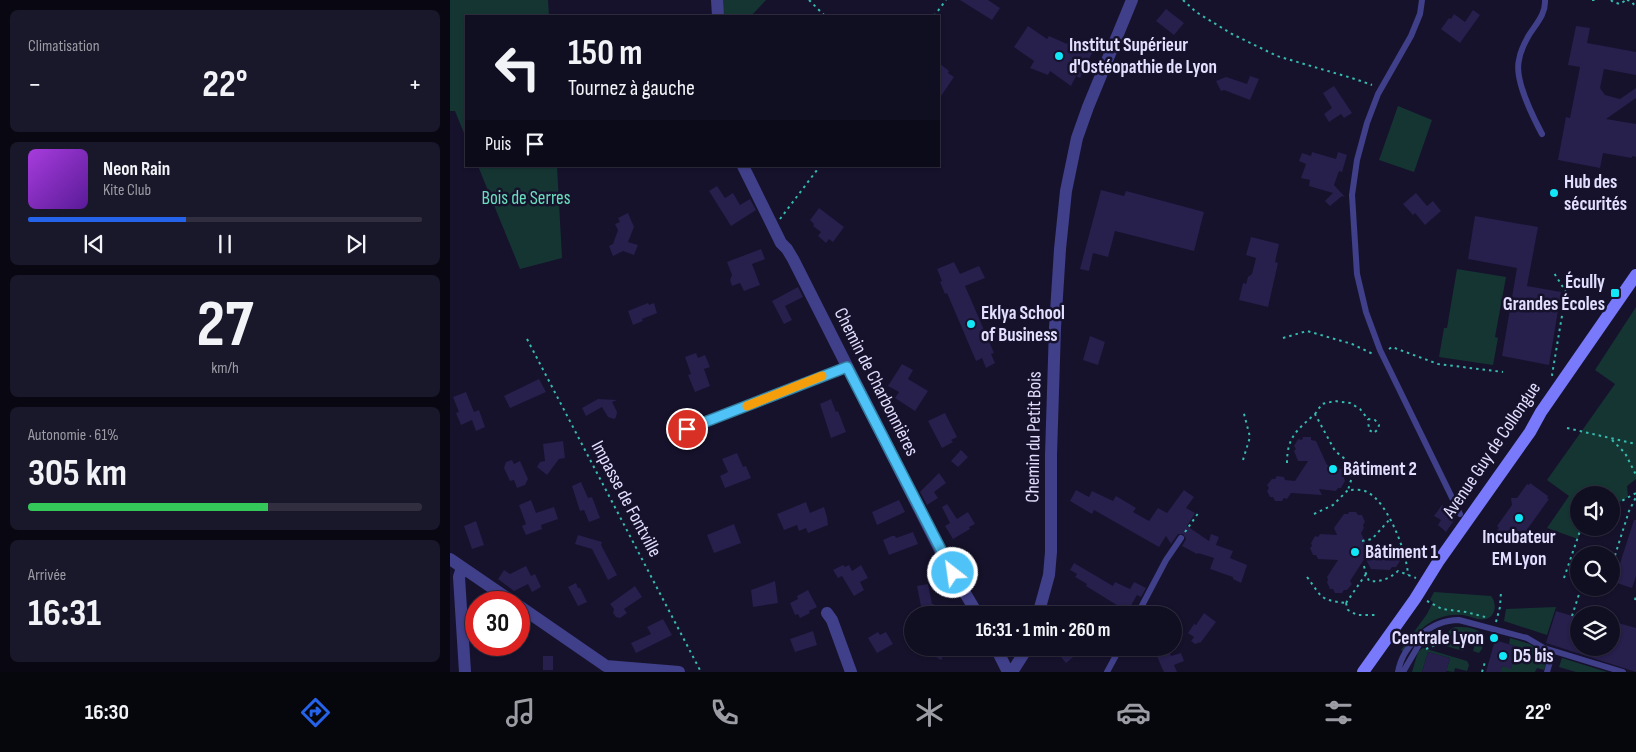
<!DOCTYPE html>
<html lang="fr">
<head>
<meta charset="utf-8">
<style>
  :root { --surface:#100e21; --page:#19172a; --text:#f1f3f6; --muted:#9c9ca5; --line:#302e3f; --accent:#2563eb }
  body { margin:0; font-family:"Sofia Sans Condensed",sans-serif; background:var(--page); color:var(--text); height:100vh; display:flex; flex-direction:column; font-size:19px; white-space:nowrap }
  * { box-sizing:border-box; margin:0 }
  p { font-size:16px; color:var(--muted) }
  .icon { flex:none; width:28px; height:28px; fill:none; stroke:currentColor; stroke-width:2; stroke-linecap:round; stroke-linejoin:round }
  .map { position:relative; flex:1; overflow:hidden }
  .side { display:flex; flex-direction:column; gap:10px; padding:10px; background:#090812; width:450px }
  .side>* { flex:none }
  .hud { position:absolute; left:15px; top:15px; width:475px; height:152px; border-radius:0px; box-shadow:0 1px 4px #0004,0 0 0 1px var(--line); background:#100e21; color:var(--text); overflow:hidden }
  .tools { position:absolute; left:1120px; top:486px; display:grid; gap:10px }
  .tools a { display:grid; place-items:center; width:50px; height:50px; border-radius:50%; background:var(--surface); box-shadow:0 1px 4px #0004,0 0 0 1px var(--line); font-size:25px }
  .speed { position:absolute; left:15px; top:591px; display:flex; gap:10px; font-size:25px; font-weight:700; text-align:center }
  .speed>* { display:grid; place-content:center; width:65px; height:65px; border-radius:50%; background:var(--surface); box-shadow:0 1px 4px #0004,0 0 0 1px var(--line); line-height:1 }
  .speed .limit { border:8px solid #d22; background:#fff; color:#111 }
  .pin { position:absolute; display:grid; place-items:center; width:42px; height:42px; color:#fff; margin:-21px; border:2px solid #fff; border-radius:50%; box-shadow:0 1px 5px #0007 }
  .me { position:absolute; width:55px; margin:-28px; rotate:330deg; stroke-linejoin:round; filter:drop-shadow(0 0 4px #0008) }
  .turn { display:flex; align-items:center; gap:18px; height:105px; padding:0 20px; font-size:22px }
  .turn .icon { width:65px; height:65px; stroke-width:2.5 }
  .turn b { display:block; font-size:35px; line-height:42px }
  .then { display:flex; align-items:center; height:48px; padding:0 20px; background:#0003; gap:10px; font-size:19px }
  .big { font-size:38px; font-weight:700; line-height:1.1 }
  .side .tile { flex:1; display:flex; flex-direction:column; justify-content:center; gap:8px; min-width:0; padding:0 18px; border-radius:8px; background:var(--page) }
  .side .dial { align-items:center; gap:0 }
  .dial b { font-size:65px; line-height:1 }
  .song { display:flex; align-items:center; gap:15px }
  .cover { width:60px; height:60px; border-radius:8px; background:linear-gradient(135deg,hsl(280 70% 55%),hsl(270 70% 35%)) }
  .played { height:5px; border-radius:2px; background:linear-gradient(90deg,var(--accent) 40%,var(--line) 40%) }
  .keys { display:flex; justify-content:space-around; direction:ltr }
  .heat { display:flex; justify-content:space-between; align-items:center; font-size:28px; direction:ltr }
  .charge { height:8px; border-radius:4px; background:linear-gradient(90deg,#34c759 61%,var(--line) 0) }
  .trip { position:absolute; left:454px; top:606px; width:278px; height:50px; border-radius:25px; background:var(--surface); box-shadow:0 1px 4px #0004,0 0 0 1px var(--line); font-weight:700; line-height:50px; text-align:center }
  .tabs { display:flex; height:80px; justify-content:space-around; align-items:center; background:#06060d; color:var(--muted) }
  .tabs .icon { width:35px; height:35px }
  .tabs .current { color:var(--accent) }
  .tabs b { font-size:22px; color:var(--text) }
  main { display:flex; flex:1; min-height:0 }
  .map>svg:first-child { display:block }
  .green { fill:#153533 }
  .building { fill:#271f4c }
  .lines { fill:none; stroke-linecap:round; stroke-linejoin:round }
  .path { stroke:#35bbaf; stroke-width:2; stroke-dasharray:2.5 4; stroke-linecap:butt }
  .service { stroke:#403f89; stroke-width:6 }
  .minor { stroke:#403f89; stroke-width:12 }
  .secondary { stroke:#7879fb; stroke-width:12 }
  .route-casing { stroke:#337fa1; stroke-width:12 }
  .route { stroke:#4fc3f7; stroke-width:9 }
  .slow { stroke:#f59e0b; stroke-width:9 }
  .poi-dot { fill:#11e7f7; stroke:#16122c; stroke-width:2 }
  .labels { text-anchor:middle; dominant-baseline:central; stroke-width:5; stroke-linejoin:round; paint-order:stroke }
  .poi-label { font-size:19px; font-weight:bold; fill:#e1defe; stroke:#16122c; text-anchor:start }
  .park-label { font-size:19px; fill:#6adebd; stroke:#16122c }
  .street-label { font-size:19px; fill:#e1defe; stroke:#16122c }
</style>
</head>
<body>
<main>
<section class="side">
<div class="tile"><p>Climatisation</p>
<div class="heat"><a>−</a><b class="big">22°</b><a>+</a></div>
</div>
<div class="tile">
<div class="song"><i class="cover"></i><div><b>Neon Rain</b><p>Kite Club</p></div></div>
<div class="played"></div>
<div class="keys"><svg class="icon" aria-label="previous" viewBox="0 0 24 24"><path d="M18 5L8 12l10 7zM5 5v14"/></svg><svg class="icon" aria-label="pause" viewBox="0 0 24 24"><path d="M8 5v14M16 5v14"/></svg><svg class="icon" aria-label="next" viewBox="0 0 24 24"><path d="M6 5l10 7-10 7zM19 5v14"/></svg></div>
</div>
<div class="tile dial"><b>27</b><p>km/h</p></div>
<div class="tile"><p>Autonomie · 61%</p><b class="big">305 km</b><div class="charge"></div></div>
<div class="tile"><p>Arrivée</p><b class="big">16:31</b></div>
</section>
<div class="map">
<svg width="1186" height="672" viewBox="0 0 1186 672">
  <rect width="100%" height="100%" fill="#16122c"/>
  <path class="green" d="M0,0h98l1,16h-83v122l-11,-27h-5z
    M267,0h49l-15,16h-31z
    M948,106l34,14 -18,52 -35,-12z
    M28,166h79l5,92 -42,11z
    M1007,269l49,8 -11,60 3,1 -5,27 -54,-8 5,-29h3z
    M1186,307v172l-9,7 1,11 -17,10v-12h-32v33h2l-3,11 -31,-11 22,-32 -22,-16 68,-96 -20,-14z
    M984,592l57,4c6,7 5,20 -5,23 -7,2 -16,-3 -23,-4 -28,-3 -46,15 -60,36l-2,-1 26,-36 6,-12 -3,-2z
    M1106,607l-9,28 -43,-14 2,-12z
    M1005,627c12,0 24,0 29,11l-2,11 -3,4 -6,-2 2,-6 -9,-2 -3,8 -17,-5c-2,-7 1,-16 9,-19z
    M1060,638l20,6 8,6 11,5 -5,15 -7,-2 -2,4h-35l2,-6 9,2 7,-21 -9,-3z
    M973,648l44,13 2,4 -2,6 -12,-3 -1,4 -8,-1 4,-13 -22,-6 -6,20h-10l6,-20z
    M1112,658l45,14h-31l-17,-5z"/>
  <path class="building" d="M510,0h28l12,8 -8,12z
    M716,9l18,14 -10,12 -18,-14z
    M1023,10l7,5 -20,28 -19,-14 8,-11 2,1 3,-5 11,8z
    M578,26l19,13 2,-3 18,8 2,-4 24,11 -13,27 -4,-2 -5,10 -21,-15 -2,4 -18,-7 4,-7 -20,-14z
    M1126,26l14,2 -3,15 49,9v23l-32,-6 -4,19 5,7 15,4 16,-11v10l-30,21 30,5v33l-4,-1v2l-29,-5 -3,15 -42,-8 8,-43 4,1 10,-51 -12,-2z
    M489,63l10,8 -1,2 6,4 -15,22z
    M800,76l9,3 -9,21 -26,-10 -3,1 -5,-10 10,-4 21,7z
    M884,86l18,27 -8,5 -3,-4 -12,8 -5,-8 8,-6 -9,-15z
    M862,152l24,7 2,-7 9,3 -5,17 -3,-1 -5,14 11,12 -3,-1 -12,10 -5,-5 8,-8 -24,-7 1,-6 -9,-2 5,-14 -7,-3 3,-8 9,3z
    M267,186l8,12 8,-5 7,12 10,-6 6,11 -25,16 -22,-35z
    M651,190l23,6 2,-5 78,21 -10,39 -79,-20 -7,26 -15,-4 -4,18 -9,-2z
    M966,193l11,13 6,-5 8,10 -16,14 -10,-12 -2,2 -10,-11z
    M369,208l25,19 -11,15 -4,-3 -3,4 -8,-7 3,-4 -8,-6 1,-2 -4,-4z
    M178,213l6,14 -6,15 10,3 -4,10 -11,-4 -10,5 -4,-10 4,-2 5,-14 -3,-6 5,-2 -2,-4z
    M1025,216l63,11 -11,59 34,6 -12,73 -47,-9 15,-88 -49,-9z
    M801,237l28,7 -4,18 3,1 -10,44 -29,-7 4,-17 3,1 2,-7 4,-3 4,-16 -10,-3z
    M311,249l4,10 -13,5 8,21 -16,6 -4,-8 -8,3 -2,-6 2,-5 -5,-13z
    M504,262l6,12 19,-8 6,12 -20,8 29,67 -3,1 4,9 -9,5 -4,-10 -6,3 -29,-68 -2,1 -5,-12 2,-1 -5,-12z
    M348,287l5,10 -18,9 7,14 -8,4 -12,-23z
    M198,303l1,2 5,-2 3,10 -15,6 1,2 -10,4 -5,-14z
    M640,336l15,6 -7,23 -15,-5z
    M246,353l2,5 7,-3 5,12 -6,2 6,17 -15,6 -7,-17 3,-1 -6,-17z
    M452,364l11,6 -5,9 20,12 -13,20 -20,-13 4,-6 -11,-6z
    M89,379l7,13 -36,16 -6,-12z
    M16,392l8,20 5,-2 6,17 -9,4 -4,-11 -11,5 -5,-12 3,-1 -6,-15z
    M148,399l19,1 -5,2 5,10 -1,5 -2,2 -6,-2 -6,-10 -16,9 -4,-8z
    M381,399l5,13 2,-1 8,21 -15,6 -11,-34z
    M495,413l12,24 -6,3 2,2 -11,6 -14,-27z
    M853,437h8v3l5,1 11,24 10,1 2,3h3l3,7 -1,2 1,3 -4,7h-3l-2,3 -17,-2 3,6 -31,-2 -4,6 -3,-1 -2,3h-7l-2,-4h-3l-3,-6 2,-3 -2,-3 5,-6h3l2,-3 7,1 1,3 10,1 13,-20h-10l-4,-10 2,-2 -2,-3 4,-7 4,1z
    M113,441l2,17 -6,1 -12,16 -10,-8 3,-5 5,-1 -2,-17z
    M511,450l7,7 -10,10 -7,-6z
    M287,453l6,14 3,-1 5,12 -26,10 -5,-12 8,-4 -6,-13z
    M62,460l2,4 6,-3 8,18 -3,6 -8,3 -3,-8 -4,1 -6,-13 2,-6z
    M489,473l7,10 -12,9 4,6 -11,7 -7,-13z
    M131,482l7,16 4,-1 8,21 -11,4 -5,-12 -4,1 -8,-25z
    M1080,483l18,13 -1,2 2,1 -31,43 -1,-1 -2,1 -18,-12 2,-2 -2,-2 15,-21 -1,-7h6l10,-14 2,1z
    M626,490l13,7 3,-6 21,10 3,-5 20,12 -3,4 16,9 9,-13 9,5 17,-23 10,7 -8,11 9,5 -8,13 22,15 2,-7 8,3 -3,8 17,6 -3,7 17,7 -6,18 -8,-4v-2l-23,-8 4,-11 -16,-5 -1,1 -15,-8 4,-7 -3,-5h-5l-7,10 -5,-8 -7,11 -65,-37 -2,4 -22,-13z
    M81,500l5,13 18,-6 4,12 -17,6 1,4 -16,6 -4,-9 4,-2 -7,-19z
    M449,500l6,12 -28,13 -5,-13z
    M356,502l4,11 14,-6 3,10 1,8 -20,8 -2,-5 -7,3 -2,-6 -13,5 -7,-16z
    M497,504l10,15 11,-7 7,12 -6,3 1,2 -17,10 -8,-13 5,-3 -8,-16z
    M992,505l13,10v4l-9,13 -8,-7 3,-5 -7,-4z
    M899,512h7l2,3h4l3,7 -2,3 1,3 -3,5 5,11h3l2,4h12l2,-3h8l1,4h4l2,6 -1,3 1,3 -4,6h-4l-2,3 -19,-1 -6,-11 -15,23 2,3 -5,6h-3l-2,3h-7l-2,-4h-3l-3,-7 1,-2 -1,-3 11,-17 -20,-1 -2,-4h-3l-3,-7 2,-2 -1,-3 4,-7 3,1 2,-3 17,1 -3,-7 10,-14h4z
    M1184,520h2v56l-4,12 -18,-6z
    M26,521l8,24 -12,4 -8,-23z
    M284,524l7,19 -27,10 -7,-18z
    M463,532l5,12 -29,11 -6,-15 9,-4h3l1,2z
    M128,535l24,7 -1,3 16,30 -9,5 -16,-31 -17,-5z
    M624,563l39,23 2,-4 15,7 4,-7 12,6 -5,9 -4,-2 -11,19 -7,-5 1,-2 -34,-21 1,-2 -12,-7 2,-3 -7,-4z
    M393,565l2,2 4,-2 3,6 9,-6 7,13 -8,4 4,8 -10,6 -12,-20 -4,2 -5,-8z
    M76,566l5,10 4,-2 6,13 -9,5 -4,-8 -14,7 -16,-12 6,-9 6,4z
    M325,581l3,22 -25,4 -2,-17z
    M126,583l2,5h2l7,14 -9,4 -10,-19z
    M478,584l4,20h2l3,11h-13l-3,-9 -4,-20z
    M185,586l7,11 -18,12 3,4 -7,5 -4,-1 -3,-4 1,-4 -4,-5z
    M358,590l9,17 -8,4 1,2 -10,5 -2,-4 -3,1 -5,-12 8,-4 -1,-3z
    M1106,611l23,7v30h32v-27l25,7v44l-90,-29z
    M754,613l12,9 -15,20 -6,2 -4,-3 3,-4 -6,-4 6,-9 2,1z
    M213,619l9,16 -36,18 -5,-10 20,-9 -4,-7z
    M363,631l4,14 -22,7 -5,-13z
    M428,632l2,3 6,-3 7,12 -16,9 -9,-15z
    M1045,640l23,7 -7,22 -9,-3 -1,6h-15z
    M485,648h13l-7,12 -10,-6z
    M610,648h24l-18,15 -5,-6 4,-4z
    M719,651l2,5 10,-3 3,8 -10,4 3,7h-13l-2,-4 -5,-12z
    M978,652l22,6 -4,14h-24z
    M93,656h10v14h-10z"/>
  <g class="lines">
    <path class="path" d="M359,0l16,16
      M733,0l13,12 36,22 45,22 78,23 17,6
      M1142,0h5
      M1161,0l2,2 7,2 6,-4
      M1177,0l4,1 5,6
      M484,16l12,-16
      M330,219l40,-53
      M833,338l24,-7 45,13 21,10
      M77,339l174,333
      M939,349l3,-2 46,17 65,8
      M1103,375h-1l14,-83 -12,-19
      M865,414l7,-10 13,-3 15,2 10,6 8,10 7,1 4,5 -1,4 -4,4 -5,-3 -1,-11
      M1117,428l69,16
      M1162,440l13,13 11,22
      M793,460l7,-23 -7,-27
      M837,463c0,-26 10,-33 28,-49l20,37 10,8 5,9 2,9 -4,13
      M1161,507l25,-14
      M864,514l19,-9 15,-15c6,0 14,-1 19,2 21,10 40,61 41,83
      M735,532l14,-20
      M912,541l10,-2 18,-20
      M914,566l2,8 3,7c12,1 20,-2 29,-10l18,7
      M1161,568l18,-57 7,-14
      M857,577c15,20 12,23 39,26
      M1114,578l17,-50
      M1154,590l1,-2
      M1185,600l1,-4
      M977,601l15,8 24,3 19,5
      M896,603l2,7 9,5h20
      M896,603l20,-29
      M1122,616l9,-28
      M1046,622l4,-15 1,-15
      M976,649l34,-15 26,2
      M1032,672l3,-10"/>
    <path class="service" d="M972,0l-2,14 -9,22 -33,58 -11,29 -10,37 -5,35 5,79 9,38 14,38 80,164
      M1092,134c-9,-17 -28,-55 -23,-74 1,-8 6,-18 10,-25 7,-11 17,-21 16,-35
      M220,436l177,-69
      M687,615l29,-55 15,-22
      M657,672l13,-24
      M948,672c5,-28 33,-52 61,-52l68,18 17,10 79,24
      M953,672l24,-41
      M1097,672l6,-21"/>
    <path class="minor" d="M267,0l1,16
      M293,166l38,77 6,6 6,10 149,295 36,61
      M0,559l63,43
      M12,568l-3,9 6,95
      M69,606l87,60 73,6
      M377,613l5,7 19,52
      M588,615l11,-40 2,-23v-97l4,-127 5,-79 6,-58 11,-53 11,-31 44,-107
      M546,648l12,24
      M562,672l14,-22"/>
    <path class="secondary" d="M913,672l52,-73 23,-37 92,-130 11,-20 95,-137"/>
  </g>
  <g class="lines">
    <defs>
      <path id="route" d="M237,429l160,-62 106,206"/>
    </defs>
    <use href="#route" class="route-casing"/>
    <use href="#route" class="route"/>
    <path class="slow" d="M297,406l75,-30"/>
  </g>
  <g class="poi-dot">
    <circle cx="609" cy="56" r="5"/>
    <circle cx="1104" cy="193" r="5"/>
    <rect x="1160" y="288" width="10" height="10" rx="2.5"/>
    <circle cx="521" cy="324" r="5"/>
    <circle cx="883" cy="469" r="5"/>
    <circle cx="1069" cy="518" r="5"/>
    <circle cx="905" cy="552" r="5"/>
    <circle cx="1044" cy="638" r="5"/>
    <circle cx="1053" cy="656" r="5"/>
  </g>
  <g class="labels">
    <g class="poi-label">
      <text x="619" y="45">Institut Supérieur<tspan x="619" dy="22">d'Ostéopathie de Lyon</tspan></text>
      <text x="1114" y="182">Hub des<tspan x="1114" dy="22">sécurités</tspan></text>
      <text x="1155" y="282" text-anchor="end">Écully<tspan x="1155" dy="22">Grandes Écoles</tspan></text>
      <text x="531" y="313">Eklya School<tspan x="531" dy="22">of Business</tspan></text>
      <text x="893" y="469">Bâtiment 2</text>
      <text x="1069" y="537" text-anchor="middle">Incubateur<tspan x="1069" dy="22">EM Lyon</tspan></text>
      <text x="915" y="552">Bâtiment 1</text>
      <text x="1034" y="638" text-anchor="end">Centrale Lyon</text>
      <text x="1063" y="656">D5 bis</text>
    </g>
    <g class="park-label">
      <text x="76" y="198">Bois de Serres</text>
    </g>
    <g class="street-label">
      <text transform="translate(426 382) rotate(63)">Chemin de Charbonnières</text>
      <text transform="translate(584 437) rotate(-89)">Chemin du Petit Bois</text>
      <text transform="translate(1042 450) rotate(-56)">Avenue Guy de Collongue</text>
      <text transform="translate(176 499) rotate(62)">Impasse de Fontville</text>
    </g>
  </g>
</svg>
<div class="tools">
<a><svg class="icon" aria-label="sound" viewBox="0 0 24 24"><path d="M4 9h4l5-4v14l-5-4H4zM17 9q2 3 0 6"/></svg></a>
<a><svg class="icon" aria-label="search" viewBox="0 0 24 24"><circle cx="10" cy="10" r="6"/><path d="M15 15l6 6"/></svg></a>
<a><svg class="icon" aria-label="layers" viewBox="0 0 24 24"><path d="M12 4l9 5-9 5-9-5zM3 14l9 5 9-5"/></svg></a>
</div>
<div class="speed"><div class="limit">30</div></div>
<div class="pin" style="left:237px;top:429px;background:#d93025"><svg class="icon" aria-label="arrive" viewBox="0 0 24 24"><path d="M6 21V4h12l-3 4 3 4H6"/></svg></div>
<svg class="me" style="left:503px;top:573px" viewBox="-20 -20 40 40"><circle r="17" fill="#4fc3f7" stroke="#fff" stroke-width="3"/><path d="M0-11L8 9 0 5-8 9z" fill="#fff"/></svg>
<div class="trip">16:31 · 1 min · 260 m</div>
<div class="hud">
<div class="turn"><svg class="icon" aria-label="left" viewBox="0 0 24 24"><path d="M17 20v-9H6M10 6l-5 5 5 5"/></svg><div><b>150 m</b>Tournez à gauche</div></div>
<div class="then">Puis<svg class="icon" aria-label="arrive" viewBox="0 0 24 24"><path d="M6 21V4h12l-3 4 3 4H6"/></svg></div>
</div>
</div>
</main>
<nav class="tabs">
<b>16:30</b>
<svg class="icon current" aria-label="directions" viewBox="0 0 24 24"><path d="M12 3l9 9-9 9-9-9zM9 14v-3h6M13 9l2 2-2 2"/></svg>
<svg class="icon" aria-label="music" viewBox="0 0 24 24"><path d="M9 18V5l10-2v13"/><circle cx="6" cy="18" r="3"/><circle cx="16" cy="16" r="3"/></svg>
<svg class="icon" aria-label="phone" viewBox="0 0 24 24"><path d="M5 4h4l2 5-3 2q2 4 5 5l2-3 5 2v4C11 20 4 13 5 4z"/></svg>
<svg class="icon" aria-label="climate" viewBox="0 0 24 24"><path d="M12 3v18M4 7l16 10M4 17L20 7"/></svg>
<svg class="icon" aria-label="car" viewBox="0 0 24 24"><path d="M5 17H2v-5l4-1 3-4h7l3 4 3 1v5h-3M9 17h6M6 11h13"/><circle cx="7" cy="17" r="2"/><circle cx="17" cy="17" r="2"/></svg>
<svg class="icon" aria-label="filters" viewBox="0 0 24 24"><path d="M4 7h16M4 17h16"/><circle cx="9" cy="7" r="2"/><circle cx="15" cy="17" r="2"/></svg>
<b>22°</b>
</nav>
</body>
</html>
